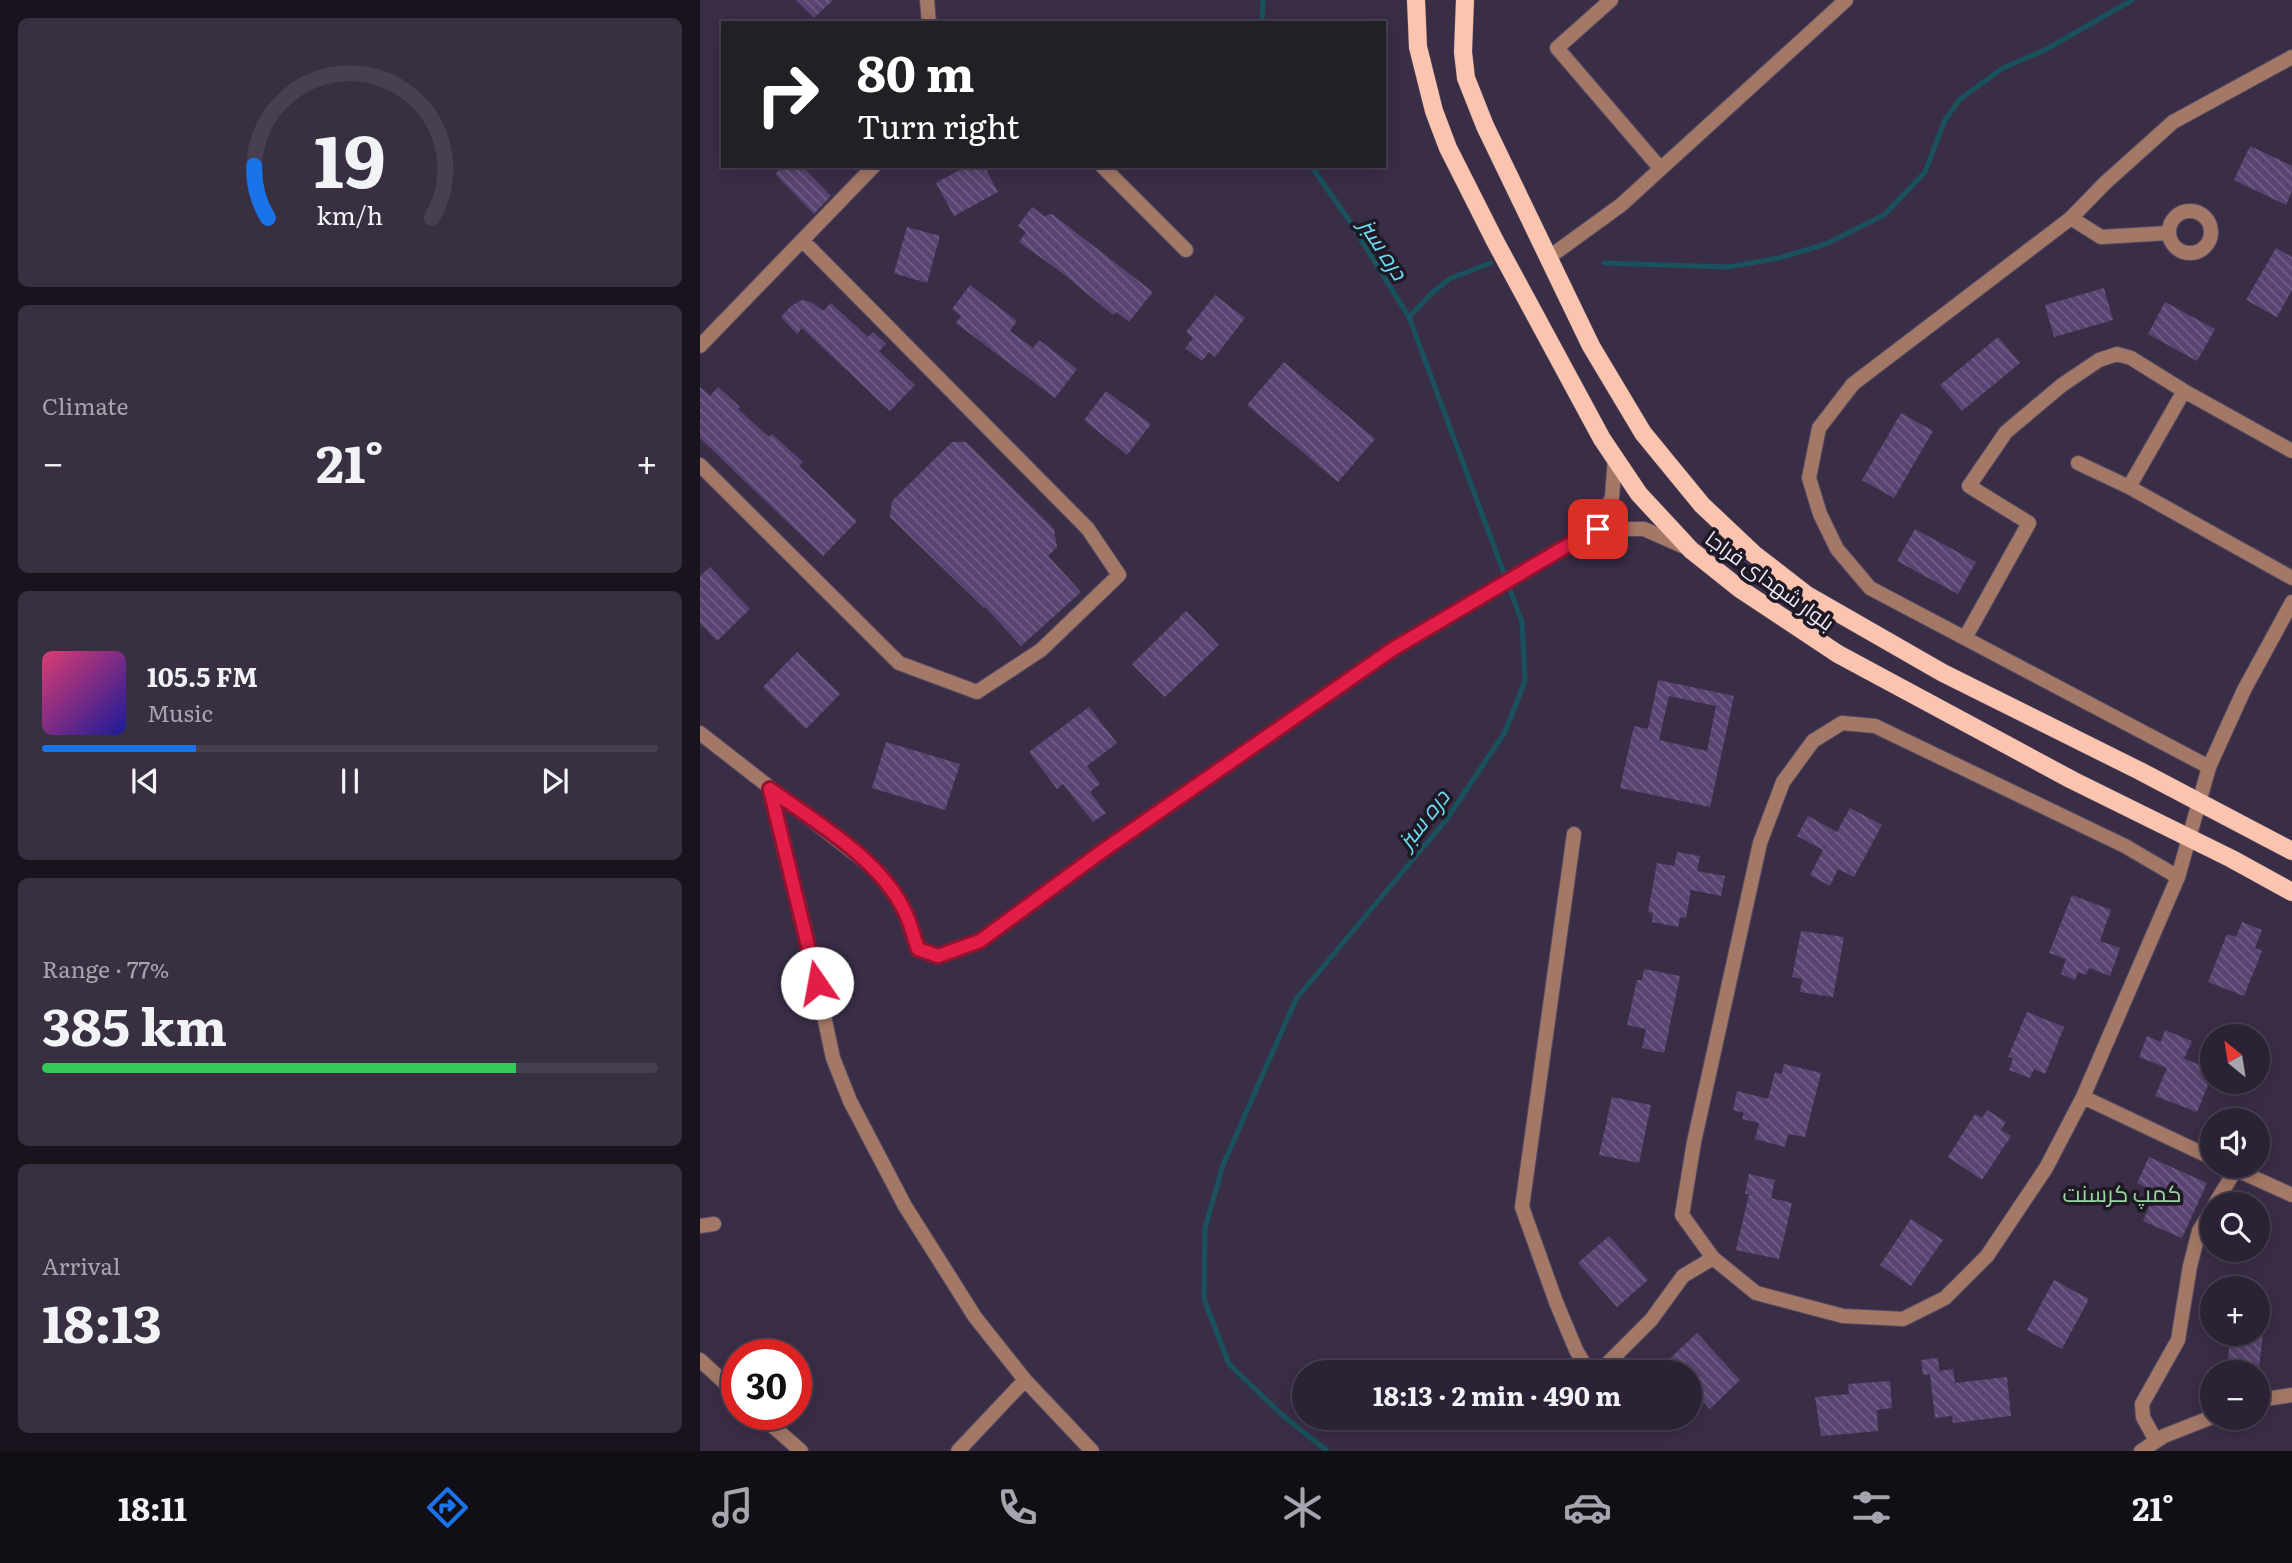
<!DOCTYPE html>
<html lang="en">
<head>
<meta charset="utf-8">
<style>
  :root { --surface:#2c2235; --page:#382f41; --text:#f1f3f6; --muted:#a6a4ad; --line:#483f50; --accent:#1a73e8 }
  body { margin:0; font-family:Literata,Cairo,serif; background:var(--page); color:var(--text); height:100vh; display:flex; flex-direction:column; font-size:26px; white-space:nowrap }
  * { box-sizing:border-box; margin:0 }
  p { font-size:23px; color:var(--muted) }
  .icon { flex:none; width:38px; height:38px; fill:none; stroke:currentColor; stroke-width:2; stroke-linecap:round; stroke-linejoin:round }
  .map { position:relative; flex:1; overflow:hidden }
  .panel { display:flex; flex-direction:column; gap:18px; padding:18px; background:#18131d; width:700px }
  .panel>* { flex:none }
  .top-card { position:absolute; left:21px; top:21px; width:665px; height:147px; border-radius:0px; box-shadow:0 4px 18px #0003,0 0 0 2px var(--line); background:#202124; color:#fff; overflow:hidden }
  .needle { width:46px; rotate:330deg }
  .buttons { position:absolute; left:1500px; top:1024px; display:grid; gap:14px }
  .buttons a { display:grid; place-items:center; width:70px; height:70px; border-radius:50%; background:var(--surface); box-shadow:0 4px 18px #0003,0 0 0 2px var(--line); font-size:35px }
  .speed { position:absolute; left:21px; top:1339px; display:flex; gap:14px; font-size:35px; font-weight:700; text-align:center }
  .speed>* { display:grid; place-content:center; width:91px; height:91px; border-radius:50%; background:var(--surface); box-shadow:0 4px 18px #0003,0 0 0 2px var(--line); line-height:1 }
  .speed .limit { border:10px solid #d22; background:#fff; color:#111 }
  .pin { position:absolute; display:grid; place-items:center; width:60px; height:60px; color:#fff; margin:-30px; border-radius:14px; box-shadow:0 4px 10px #0006 }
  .me { position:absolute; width:77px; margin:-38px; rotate:348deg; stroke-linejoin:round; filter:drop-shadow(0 0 5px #0008) }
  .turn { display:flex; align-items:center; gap:24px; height:147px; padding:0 21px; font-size:32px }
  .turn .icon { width:91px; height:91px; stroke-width:2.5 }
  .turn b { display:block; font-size:49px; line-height:60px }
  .big { font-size:52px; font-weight:700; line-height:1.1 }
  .panel .widget { flex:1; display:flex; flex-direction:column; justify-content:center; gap:10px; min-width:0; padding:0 24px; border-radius:10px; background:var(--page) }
  .panel .dial { align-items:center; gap:0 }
  .dial svg { height:182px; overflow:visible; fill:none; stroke:var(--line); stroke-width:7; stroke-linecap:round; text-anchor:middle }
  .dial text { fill:var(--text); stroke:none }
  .song { display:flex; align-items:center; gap:21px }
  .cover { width:84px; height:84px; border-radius:10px; background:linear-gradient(135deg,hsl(340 70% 55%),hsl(240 70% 35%)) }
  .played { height:7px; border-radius:4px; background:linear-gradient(90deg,var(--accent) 25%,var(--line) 25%) }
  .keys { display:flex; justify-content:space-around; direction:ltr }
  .heat { display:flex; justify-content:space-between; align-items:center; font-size:38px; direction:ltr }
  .charge { height:10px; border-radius:5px; background:linear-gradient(90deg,#34c759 77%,var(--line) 0) }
  .trip { position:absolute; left:592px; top:1360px; width:410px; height:70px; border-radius:35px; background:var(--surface); box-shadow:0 4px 18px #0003,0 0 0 2px var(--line); font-weight:700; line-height:70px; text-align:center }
  .tabs { display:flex; height:112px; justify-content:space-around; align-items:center; background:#120e15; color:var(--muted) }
  .tabs .icon { width:49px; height:49px }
  .tabs .on { color:var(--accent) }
  .tabs b { font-size:32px; color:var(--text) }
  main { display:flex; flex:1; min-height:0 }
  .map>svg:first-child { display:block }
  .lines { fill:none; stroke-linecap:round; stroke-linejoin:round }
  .stream { stroke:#19525d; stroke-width:5 }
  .building { fill:url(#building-back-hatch); fill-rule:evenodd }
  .street-casing { stroke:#574c63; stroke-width:16 }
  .primary-casing { stroke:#574c63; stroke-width:19 }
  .street { stroke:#a47866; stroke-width:14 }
  .primary { stroke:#fbc4af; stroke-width:18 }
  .route-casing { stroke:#92132f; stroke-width:18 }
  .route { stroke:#e11d48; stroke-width:12 }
  .labels { text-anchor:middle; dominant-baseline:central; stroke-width:7; stroke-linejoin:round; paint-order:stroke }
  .street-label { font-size:21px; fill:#eee7f7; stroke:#1f1925 }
  .water-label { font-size:23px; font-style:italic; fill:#6ddcf3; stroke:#1f1925 }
  .neighbourhood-label { font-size:23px; fill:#97d69e; stroke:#1f1925 }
</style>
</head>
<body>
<main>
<section class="panel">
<div class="widget dial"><svg viewBox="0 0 100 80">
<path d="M14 69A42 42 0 1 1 86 69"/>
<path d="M14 69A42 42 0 0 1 8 46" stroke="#1a73e8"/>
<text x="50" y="56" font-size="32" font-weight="700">19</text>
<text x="50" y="72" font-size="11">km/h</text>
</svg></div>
<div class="widget"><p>Climate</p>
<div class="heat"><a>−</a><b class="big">21°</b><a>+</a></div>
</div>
<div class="widget">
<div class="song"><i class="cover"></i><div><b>105.5 FM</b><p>Music</p></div></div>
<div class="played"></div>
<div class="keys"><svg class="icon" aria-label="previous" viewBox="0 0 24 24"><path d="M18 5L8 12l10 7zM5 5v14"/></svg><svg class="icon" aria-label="pause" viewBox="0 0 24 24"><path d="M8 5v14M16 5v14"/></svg><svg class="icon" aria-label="next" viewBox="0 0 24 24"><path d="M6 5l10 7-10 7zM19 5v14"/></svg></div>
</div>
<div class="widget"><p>Range · 77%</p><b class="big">385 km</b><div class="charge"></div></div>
<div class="widget"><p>Arrival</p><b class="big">18:13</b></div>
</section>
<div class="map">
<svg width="1592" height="1451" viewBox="0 0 1592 1451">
  <defs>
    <pattern id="building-back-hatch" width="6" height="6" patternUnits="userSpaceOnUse" patternTransform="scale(1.75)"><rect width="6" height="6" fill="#594471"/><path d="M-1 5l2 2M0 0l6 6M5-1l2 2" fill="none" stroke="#715f86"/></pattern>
  </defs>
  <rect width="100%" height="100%" fill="#3a2e47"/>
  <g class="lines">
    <path class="stream" d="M562,23l1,-23
      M611,166l39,56 59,95 113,305 3,59 -20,51 -59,88 -150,179 -73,166 -18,63 -1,71 25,65 52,50 46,37
      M904,263l124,4 51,-9 47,-14 58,-29 41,-43 20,-52 15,-21 43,-31 42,-18 87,-50
      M709,317l24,-25 18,-14 40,-15"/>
  </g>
  <path class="building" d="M96,0h37l-19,18z
    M1550,146l42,20v25l-6,14 -52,-25z
    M84,166h18l29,30 -17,18 -39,-40z
    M267,166h17l14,26 -44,24 -18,-33z
    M332,207l12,9 8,-2 101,78 -24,30 -12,-10 -4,3 -52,-43 -42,-30 7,-10 -8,-6z
    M207,227l33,9 -13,47 -33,-10z
    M1576,248l16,9v33l-15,27 -31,-17z
    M270,285l47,36 -7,10 23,17 6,-8 38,29 -22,29 -99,-75 5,-7 -9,-7z
    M1404,288l9,32 -59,17 -9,-32z
    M515,295l30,23 -30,39 -6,-5 -7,9 -17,-13 8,-10 -7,-6z
    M102,300l9,2 12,9 8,-8 37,34 5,-5 13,12 -7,7 36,34 -25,26 -88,-83 -5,6 -16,-17 10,-11z
    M1465,302l50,27 -18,32 -49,-27z
    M1298,337l22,26 -58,48 -22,-26z
    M584,362l91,77 -37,43 -91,-77z
    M0,387l10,9 8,-9 22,20 -2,2 31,28 3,-3 31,28 -4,4 58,55 -34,35 -123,-118z
    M406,391l45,33 -24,31 -43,-35z
    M1201,413l32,18 -39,67 -32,-18z
    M252,442h14l88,87 3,18 -9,9 33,36 -60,54 -35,-38h-2l-94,-91 2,-16z
    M1215,529l61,33 -18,32 -61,-33z
    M10,567l40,42 -33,32 -17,-18v-47z
    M486,611l33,34 -54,52 -33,-33z
    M97,652l43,42 -34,35 -43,-42z
    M958,680l76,16 -24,111 -90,-19 14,-62 14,3zM969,696l47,10 -9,45 -48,-11z
    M389,707l28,36 -30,23 13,18 -10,8 16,21 -13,9 -30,-38 -6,5 -28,-37z
    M186,742l74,22 -15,46 -73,-22z
    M1150,808l32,17 -28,52 -16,-8 -8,17 -20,-11 13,-25 -26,-14 11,-20 29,16z
    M977,852l23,4 -3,15 28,5 -4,20 -30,-6 -5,28 -6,-1 -2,10 -26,-5 1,-9 -5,-1 9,-49 17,3z
    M1372,895l39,15 -11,31 20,7 -10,28 -21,-8 -3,7 -8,-3 -3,8 -14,-6 5,-15 -17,-6z
    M1542,922l20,8 -7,18 7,3 -18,45 -36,-14 19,-48 9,3z
    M1101,931l43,6 -11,60 -33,-5 2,-13 -10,-2z
    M944,969l36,7 -16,77 -22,-5 4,-19 -19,-4 10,-45h5z
    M1327,1012l37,15 -19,47 -11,-5 -4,9 -21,-8 4,-12 -5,-1z
    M1465,1030l27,11 -8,18 28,10v6l-15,37 -42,-16 12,-28 -28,-11 8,-21 14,6z
    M1084,1064l37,9 -16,64 -17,-3 -3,13 -30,-8 4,-16 -17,-4 2,-6 -11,-3 4,-19 31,8 7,-27 7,2z
    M912,1097l39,8 -12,58 -40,-8z
    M1287,1110l19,12 -5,8 10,6 -29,44 -34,-23 27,-43 7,4z
    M1449,1157l58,26 -25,55 -39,-17 13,-29 -19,-9z
    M1049,1174l26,6 -4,18 21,5 -13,56 -43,-9 13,-56h-4z
    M1211,1219l32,21 -32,46 -31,-21z
    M909,1236l39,44 -31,27 -39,-44z
    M1354,1280l35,19 -27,50 -35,-19z
    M997,1333l43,47 -30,29 -21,-23v-14h-13l-10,-10z
    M1531,1334h32l-4,34 -32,-4z
    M1238,1358l1,13 14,-2 2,14 52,-6 4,39 -58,7 -1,-7 -17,2 -5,-44 -7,1 -2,-15z
    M1190,1381l2,27 -15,2 1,21 -57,5 -6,-39 34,-3 -1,-10z"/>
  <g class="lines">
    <defs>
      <path id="street" d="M227,0l2,23
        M911,0l-54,48 103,120
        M402,166l84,84
        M1469 232a21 21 0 1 1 42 0a21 21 0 1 1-42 0Z
        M1371,218l30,19 68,-4
        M848,258l73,-53 225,-205
        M0,346l174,-180
        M915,458l-3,39 -14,32h46l43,19
        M1378,463l51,24 163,91
        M0,465l199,198 78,29 64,-42 78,-75 -31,-46 -285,-288
        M1429,487l55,-96
        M1265,638l64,-115 -60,-37 37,-54 56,-47 37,-25 18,-6 14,4 53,33 108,60
        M0,733l181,141 23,34 14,41 20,7 42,-15 136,-99 277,-193 167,-100 38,-20
        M1509,767l-339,-179 -33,-39 -17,-35 -11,-36 10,-50 34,-44 218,-166 34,-35 68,-61 119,-65
        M70,789l38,152 25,117 17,43 55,105 70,111 50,63 67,71
        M874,834l-52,373 34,95 20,48 13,22
        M1478,877l-53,-31 -250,-120 -33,-3 -29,18 -30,41 -23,61 -66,299 -12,73 31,43 43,35 87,23 60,3 42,-21 42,-42 59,-88 37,-71 95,-220 31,-110 35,-77 48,-88
        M1383,1097l129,61
        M1528,1166l64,29
        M1515,1204l21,-35
        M0,1226l14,-2
        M0,1360l37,34
        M899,1372l52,-52 32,-44 30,-18
        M1558,1400l34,-5
        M59,1414l42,37
        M1456,1441l-13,-24 -1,-13 36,-64 12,-74 9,-35 13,-21
        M258,1451l67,-71
        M1441,1451l23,-15 48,-19"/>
      <path id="primary" d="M716,0l2,47 16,64 14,37 47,93 107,198 37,55 52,56 49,39 98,65 234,126 160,79 60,33
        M765,0l-2,52 3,26 19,48 106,220 52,87 59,72 52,49 53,41 136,78 197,98 152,80"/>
    </defs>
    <use href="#street" class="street-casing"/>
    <use href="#primary" class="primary-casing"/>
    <use href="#street" class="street"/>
    <use href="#primary" class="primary"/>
  </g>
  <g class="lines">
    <defs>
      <path id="route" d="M117,983l-47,-194c45,33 107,68 133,119 7,12 10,27 15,41l20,7 42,-15 121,-89 292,-203 167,-99 38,-21"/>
    </defs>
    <use href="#route" class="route-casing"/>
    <use href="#route" class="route"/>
  </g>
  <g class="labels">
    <g class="street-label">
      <text transform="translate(1071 579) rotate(36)">بلوار شهدای فراجا</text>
    </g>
    <g class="water-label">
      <text transform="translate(685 248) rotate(57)">دره سبز</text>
      <text transform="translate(722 818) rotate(-52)">دره سبز</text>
    </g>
    <g class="neighbourhood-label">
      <text x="1422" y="1192">کمپ کرسنت</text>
    </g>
  </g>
</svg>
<div class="buttons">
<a><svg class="needle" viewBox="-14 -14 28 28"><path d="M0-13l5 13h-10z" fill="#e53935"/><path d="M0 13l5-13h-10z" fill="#a6a4ad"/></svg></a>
<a><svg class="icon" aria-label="sound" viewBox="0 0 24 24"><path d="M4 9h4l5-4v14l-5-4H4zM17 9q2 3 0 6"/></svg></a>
<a><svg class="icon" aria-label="search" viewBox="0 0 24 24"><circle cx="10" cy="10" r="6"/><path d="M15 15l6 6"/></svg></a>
<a>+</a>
<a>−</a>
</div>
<div class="speed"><div class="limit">30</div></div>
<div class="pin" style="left:898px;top:529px;background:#d93025"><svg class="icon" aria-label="arrive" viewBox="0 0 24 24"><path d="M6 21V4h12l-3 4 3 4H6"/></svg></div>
<svg class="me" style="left:117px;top:983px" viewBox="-20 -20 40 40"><circle r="19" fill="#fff"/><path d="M0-13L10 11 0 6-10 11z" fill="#e11d48"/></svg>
<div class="trip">18:13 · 2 min · 490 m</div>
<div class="top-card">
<div class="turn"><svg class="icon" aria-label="right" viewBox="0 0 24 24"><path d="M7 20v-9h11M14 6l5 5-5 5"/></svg><div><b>80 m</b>Turn right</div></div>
</div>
</div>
</main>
<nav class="tabs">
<b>18:11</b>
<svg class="icon on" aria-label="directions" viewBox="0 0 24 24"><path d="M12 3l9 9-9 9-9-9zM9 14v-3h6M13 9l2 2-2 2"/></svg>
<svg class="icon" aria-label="music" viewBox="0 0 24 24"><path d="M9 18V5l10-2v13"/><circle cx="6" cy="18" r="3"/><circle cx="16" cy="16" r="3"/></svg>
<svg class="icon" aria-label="phone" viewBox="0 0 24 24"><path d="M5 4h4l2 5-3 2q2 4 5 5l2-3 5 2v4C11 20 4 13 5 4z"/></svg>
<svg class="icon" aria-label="climate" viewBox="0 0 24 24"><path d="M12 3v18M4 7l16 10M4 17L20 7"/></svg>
<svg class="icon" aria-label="car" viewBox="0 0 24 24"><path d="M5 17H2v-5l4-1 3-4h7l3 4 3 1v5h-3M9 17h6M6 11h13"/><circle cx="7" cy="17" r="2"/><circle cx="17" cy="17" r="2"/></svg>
<svg class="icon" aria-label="filters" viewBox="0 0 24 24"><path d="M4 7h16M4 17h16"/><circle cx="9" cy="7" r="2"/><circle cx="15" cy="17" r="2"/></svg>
<b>21°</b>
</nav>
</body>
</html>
